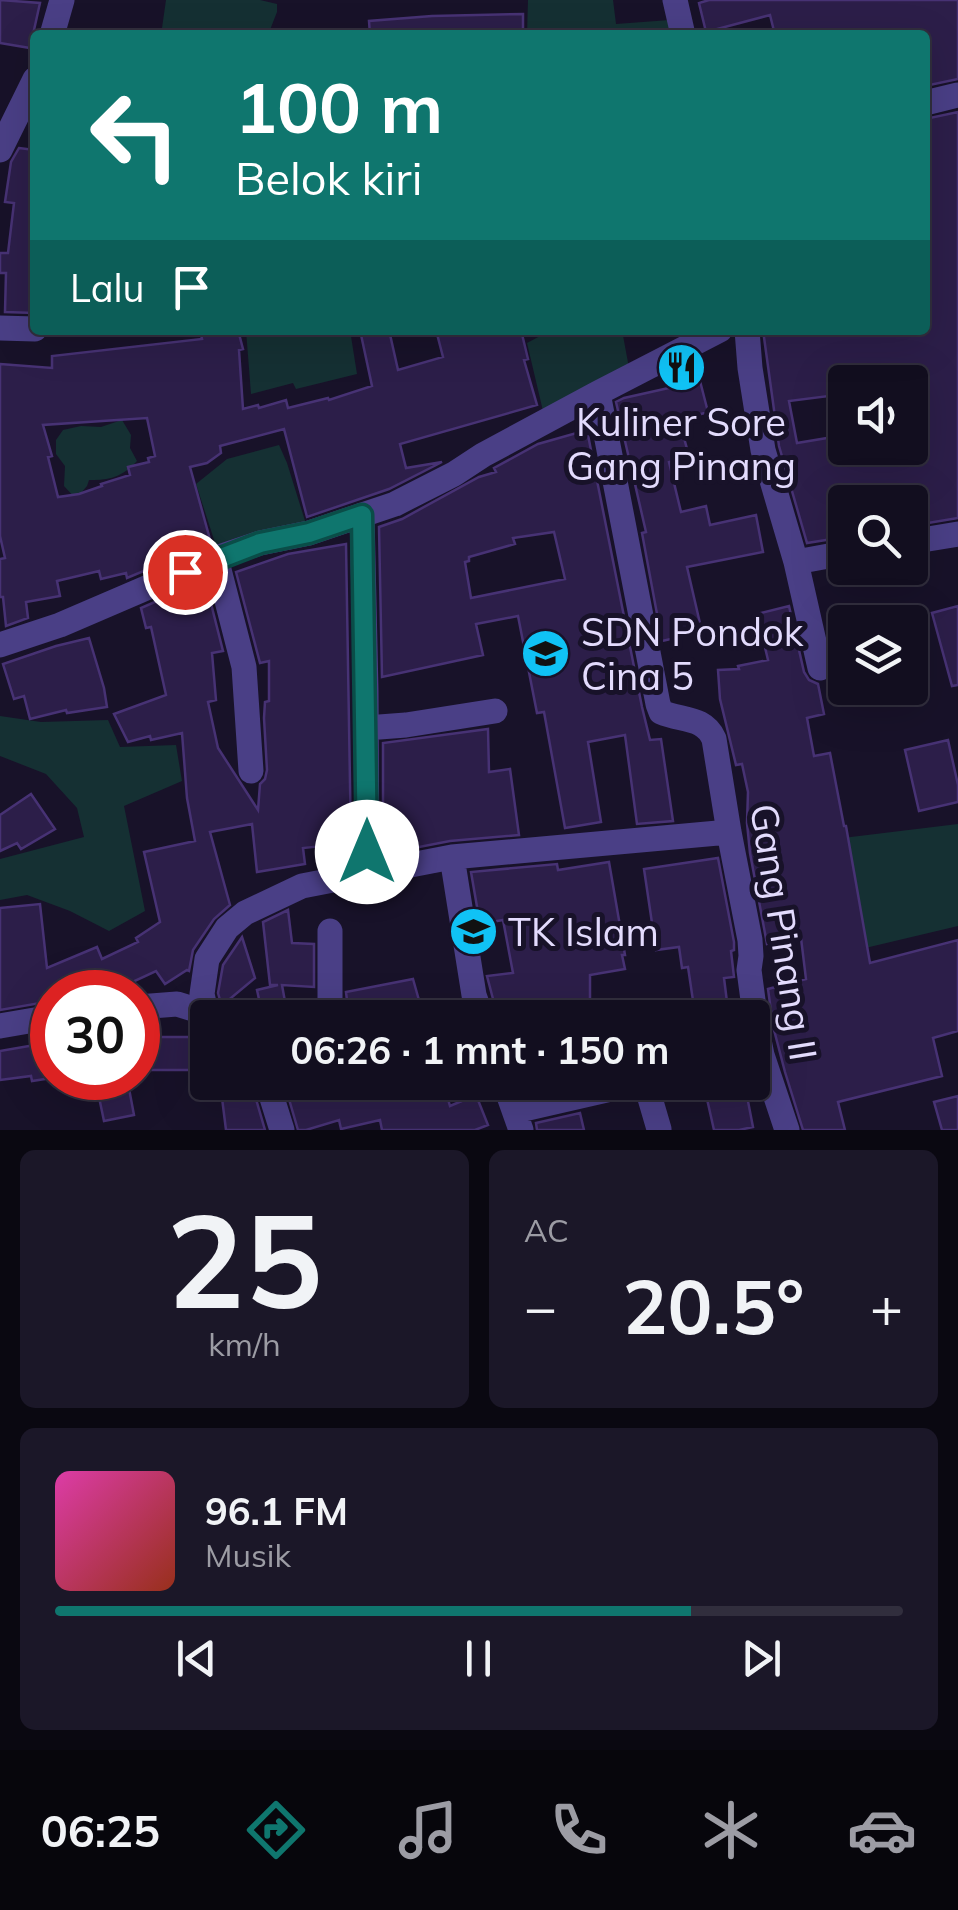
<!DOCTYPE html>
<html lang="id">
<head>
<meta charset="utf-8">
<style>
  :root { --surface:#120e1f; --page:#1b1728; --text:#f1f3f6; --muted:#9c9ca4; --line:#312e3d; --accent:#0f766e }
  body { margin:0; font-family:Mulish,sans-serif; background:var(--page); color:var(--text); height:100vh; display:flex; flex-direction:column; font-size:38px; white-space:nowrap }
  * { box-sizing:border-box; margin:0 }
  p { font-size:32px; color:var(--muted) }
  .icon { flex:none; width:55px; height:55px; fill:none; stroke:currentColor; stroke-width:2; stroke-linecap:round; stroke-linejoin:round }
  .map { position:relative; height:1130px; overflow:hidden }
  .drawer { display:flex; flex-direction:column; gap:20px; padding:20px; background:#0a0811; flex:1 }
  .drawer>* { flex:none }
  .banner { position:absolute; left:30px; top:30px; width:900px; height:305px; border-radius:10px; box-shadow:0 10px 40px #0002,0 0 0 2px var(--line); background:#0f766e; color:#fff; overflow:hidden }
  .fabs { position:absolute; left:828px; top:365px; display:grid; gap:20px }
  .fabs a { display:grid; place-items:center; width:100px; height:100px; border-radius:10px; background:var(--surface); box-shadow:0 10px 40px #0002,0 0 0 2px var(--line); font-size:50px }
  .speed { position:absolute; left:30px; top:970px; display:flex; gap:20px; font-size:50px; font-weight:700; text-align:center }
  .speed>* { display:grid; place-content:center; width:130px; height:130px; border-radius:50%; background:var(--surface); box-shadow:0 10px 40px #0002,0 0 0 2px var(--line); line-height:1 }
  .speed .limit { border:15px solid #d22; background:#fff; color:#111 }
  .pin { position:absolute; display:grid; place-items:center; width:85px; height:85px; color:#fff; margin:-42px; border:5px solid #fff; border-radius:50%; box-shadow:0 2px 10px #0007 }
  .me { position:absolute; width:110px; margin:-55px; rotate:0deg; stroke-linejoin:round; filter:drop-shadow(0 0 8px #0008) }
  .turn { display:flex; align-items:center; gap:35px; height:210px; padding:0 40px; font-size:45px }
  .turn .icon { width:130px; height:130px; stroke-width:2.5 }
  .turn b { display:block; font-size:70px; line-height:85px }
  .then { display:flex; align-items:center; height:95px; padding:0 40px; background:#0003; gap:20px; font-size:38px }
  .big { font-size:75px; font-weight:700; line-height:1.1 }
  .drawer .widget { flex:1; display:flex; flex-direction:column; justify-content:center; gap:15px; min-width:0; padding:0 35px; border-radius:15px; background:var(--page) }
  .drawer .dial { align-items:center; gap:0 }
  .dial b { font-size:130px; line-height:1 }
  .song { display:flex; align-items:center; gap:30px }
  .cover { width:120px; height:120px; border-radius:15px; background:linear-gradient(135deg,hsl(320 70% 55%),hsl(10 70% 35%)) }
  .played { height:10px; border-radius:5px; background:linear-gradient(90deg,var(--accent) 75%,var(--line) 75%) }
  .keys { display:flex; justify-content:space-around; direction:ltr }
  .heat { display:flex; justify-content:space-between; align-items:center; font-size:55px; direction:ltr }
  .drawer .tiles { flex:1; display:grid; gap:20px; grid-template-columns:1fr 1fr }
  .widget:last-child { grid-column:span 2 }
  .trip { position:absolute; left:190px; top:1000px; width:580px; height:100px; border-radius:10px; background:var(--surface); box-shadow:0 10px 40px #0002,0 0 0 2px var(--line); font-weight:700; line-height:100px; text-align:center }
  .tab-bar { display:flex; height:160px; justify-content:space-around; align-items:center; background:#07060c; color:var(--muted) }
  .tab-bar .icon { width:70px; height:70px }
  .tab-bar .on { color:var(--accent) }
  .tab-bar b { font-size:45px; color:var(--text) }
  .map>svg:first-child { display:block }
  .green { fill:#153033 }
  .building { fill:#2c1e49; stroke:#473274; stroke-width:2.5; fill-rule:evenodd }
  .lines { fill:none; stroke-linecap:round; stroke-linejoin:round }
  .minor { stroke:#4a3f86; stroke-width:25 }
  .route-casing { stroke:#0a4d48; stroke-width:25 }
  .route { stroke:#0f766e; stroke-width:18 }
  .labels { text-anchor:middle; dominant-baseline:central; stroke-width:10; stroke-linejoin:round; paint-order:stroke }
  .poi-label { font-size:38px; fill:#e3dbfd; stroke:#181229; text-anchor:start }
  .street-label { font-size:38px; fill:#e3dbfd; stroke:#181229 }
</style>
</head>
<body>
<div class="map">
<svg width="958" height="1130" viewBox="0 0 958 1130">
  <rect width="100%" height="100%" fill="#181229"/>
  <path class="green" d="M166,0h94l17,4v8l-9,23h-107z
    M528,0h85l3,24 54,-4 2,15h-145z
    M246,330h104l7,44 -61,15 -3,-6 -42,11z
    M542,330h80l7,38 -86,43 -16,-68 15,-8z
    M122,420l9,15 -1,13 7,13c-13,15 -28,20 -48,19l-2,6 -11,13 -12,-13 1,-20 -9,-12v-14l7,-10 18,-4 20,1z
    M279,445l8,18 19,61 -88,28 -22,-68 31,-25z
    M0,716l41,6 67,-2 12,27 56,-2 6,36 -58,25 21,105 -36,20 -39,-20 -43,-16 -27,5v-41l84,-22 -7,-29 -31,-34 -46,-18z
    M958,824v102l-118,28 -22,-113z"/>
  <path class="building" d="M0,0l40,3 -10,45 -30,-5z
    M709,0h249v79l-33,7v-51h-150l-5,-20 -64,17 -7,-29z
    M523,14v21h-153l-1,-14 63,-5z
    M958,112v406l-48,8v-24h-65v35l-38,6 -28,-97 -16,-116h162v-211zM845,382h65v66h-65v-13l-48,8 -8,-42 56,-7z
    M19,148l16,2v163l-30,-1 1,-39h-6v-20h8l6,-50 -9,-1 6,-40z
    M200,330h38l5,19 -4,1 4,59 15,-4 1,3 27,-8 2,8 40,-10 1,2 43,-14 -12,-56h29l9,40 45,-13 -7,-27h85l7,29 -4,1 13,45 -137,39 6,24 36,-6 -53,27 -82,28 -23,-88 -64,17 1,7 -14,10 -17,4 21,76 -84,35 -1,-5 -25,6 -2,-8 -42,10 3,15 -34,6 2,16 -22,8 -3,-29h-3v-38l5,-1 -5,-22v-172l52,4v-12l150,-17zM147,418l8,38 -7,2 1,4 -21,5 2,8 -29,9 1,2 -23,8 -21,3 -10,-40 4,-1 -9,-31z
    M700,381l8,31 -29,8 10,36 -20,6 12,50 25,-6 4,19 46,-10 7,37 -76,15 15,65 -40,9 -20,-108 4,-1 -30,-130 8,-4z
    M587,430l55,277 8,33 11,-1 12,82 -36,3 -12,-89 -37,7 13,80 -36,6 -21,-116 -7,1 -19,-97 -42,8 7,31 -101,22 -3,-150 23,-8 77,-42 17,-5 -2,-4 44,-24zM554,532l11,47 -94,19 -6,-36 4,-1v-4l46,-13 -2,-6z
    M346,544l5,299 -48,5 2,16 -48,8 -5,-48 -42,8 20,73 -16,14 -21,31 -4,21 -2,-1 -22,14 -9,-13 -45,21h-59v9l-52,9v-102l40,-4 7,64 50,-21 5,12 36,-17 -2,-4 24,-16 -16,-70 51,-11 -8,-43 -5,-65 -31,7 -1,-4 -22,6 -14,-28 52,-19 -15,-68 -5,1 -5,-20 64,-28 18,71 -11,2 4,47 -8,2 10,46 40,62 2,-26 5,-5 2,-9 -3,-52 1,-16 4,-1v-40l-9,2 -24,-91 52,-18z
    M789,606l15,66 5,8 9,4 6,30 -17,4 7,38 16,-3 14,73h2l24,137 88,-23v91l-25,7 9,38 -104,26 7,28h-42l-18,-58 -12,-46 -5,-37 38,-10 -5,-41 -34,6 -17,-91 -3,-30 1,-31 -6,-28 -6,1 -16,-66 -2,-29 21,-1 -1,-3 30,-6 -11,-46z
    M958,606v79l-6,1 -20,-73z
    M89,638l15,50 3,19 -40,6 -1,-3 -36,9 -6,-23 -10,3 -11,-35 53,-18z
    M488,729l1,43 21,-3 9,66 -69,6 -67,13v-111z
    M948,740l10,45v17l-39,9 -14,-61z
    M31,794l24,35 -34,20 -4,-6 -17,8v-36z
    M718,858l16,84v8l-3,1 3,26 -10,1 4,32 -33,4 -7,-47 -6,1 -3,-21 -23,3 -12,-81z
    M609,862l16,93h-3l3,14 -35,6v26l-41,1 3,16h-54l-11,-42 26,-3 -10,-53 -23,4 -9,-52 86,-8 1,6z
    M288,910l4,33 22,1v43l-32,-2 6,33h-25l-6,-28 21,-5h-8l-7,-63z
    M242,937l13,41 -30,25 -5,-3 -2,-7 5,-28z
    M413,979l11,39h-25l-2,-9 -48,9 -3,-26z
    M146,1037h57v33h-57z
    M52,1042v36l-20,3 -1,-5 -31,4v-29z
    M95,1078h32l7,37 -30,6z
    M220,1082h31l14,48h-39z
    M284,1082h159l7,24 26,-11 12,30 -13,5h-93l-2,-10 -39,9 -2,-9 -33,10h-8z
    M746,1091l7,36 -14,3h-25l-7,-31z
    M958,1096v34h-16l-8,-28z
    M580,1113l4,17h-47l-1,-7z"/>
  <g class="lines">
    <path class="minor" d="M675,0l8,35
      M52,35l10,-35
      M925,103l33,-8
      M0,150l35,-71
      M0,328l35,1
      M747,330l3,38 13,82 33,112 24,106
      M598,393l60,311 3,8c20,9 43,4 53,27l15,93 21,108 1,16 -2,14 8,60 5,25 25,75
      M362,515l4,176 1,183
      M910,542l48,-8
      M216,558l28,109 7,104
      M796,562l49,-9
      M0,645l60,-20 156,-67 44,-15 49,-10 86,-29 59,-30 29,-19 115,-62 122,-63
      M366,728l40,-3 89,-14
      M452,857l22,138 8,23
      M330,931v87
      M138,1007l39,-3 39,12
      M206,1012l-4,-18 5,-35 20,-31 18,-15 57,-27 150,-29 277,-25
      M0,1026l52,-9
      M267,1082l15,48
      M504,1082l17,48
      M515,1111l122,-28 10,5 12,41"/>
  </g>
  <g class="lines">
    <defs>
      <path id="route" d="M185,572l75,-29 49,-10 53,-18 5,337"/>
    </defs>
    <use href="#route" class="route-casing"/>
    <use href="#route" class="route"/>
  </g>
  <defs>
    <symbol id="restaurant-disc" viewBox="-11 -11 22 22"><circle r="9.5" fill="#10c2f5" stroke="#181229"/><path d="M-5-6h1v4h1v-4h1v4h1v-4h1v5L-1.5 .5V6h-2V.5L-5-1ZM5-6V6H3V1.5H1.5Q1.5-4 5-6Z" fill="#111"/></symbol>
    <symbol id="school-disc" viewBox="-11 -11 22 22"><circle r="9.5" fill="#10c2f5" stroke="#181229"/><path d="M0-5L7-2L0 1L-7-2ZM-4 1L0 2.5L4 1V4Q0 6-4 4Z" fill="#111"/></symbol>
  </defs>
  <g fill-rule="evenodd">
    <use href="#restaurant-disc" x="654" y="340" width="55" height="55"/>
    <use href="#school-disc" x="518" y="626" width="55" height="55"/>
    <use href="#school-disc" x="446" y="904" width="55" height="55"/>
  </g>
  <g class="labels">
    <g class="poi-label">
      <text x="681" y="422" text-anchor="middle">Kuliner Sore<tspan x="681" dy="44">Gang Pinang</tspan></text>
      <text x="581" y="632">SDN Pondok<tspan x="581" dy="44">Cina 5</tspan></text>
      <text x="508" y="932">TK Islam</text>
    </g>
    <g class="street-label">
      <text transform="translate(784 932) rotate(81)">Gang Pinang II</text>
    </g>
  </g>
</svg>
<div class="fabs">
<a><svg class="icon" aria-label="sound" viewBox="0 0 24 24"><path d="M4 9h4l5-4v14l-5-4H4zM17 9q2 3 0 6"/></svg></a>
<a><svg class="icon" aria-label="search" viewBox="0 0 24 24"><circle cx="10" cy="10" r="6"/><path d="M15 15l6 6"/></svg></a>
<a><svg class="icon" aria-label="layers" viewBox="0 0 24 24"><path d="M12 4l9 5-9 5-9-5zM3 14l9 5 9-5"/></svg></a>
</div>
<div class="speed"><div class="limit">30</div></div>
<div class="pin" style="left:185px;top:572px;background:#d93025"><svg class="icon" aria-label="arrive" viewBox="0 0 24 24"><path d="M6 21V4h12l-3 4 3 4H6"/></svg></div>
<svg class="me" style="left:367px;top:852px" viewBox="-20 -20 40 40"><circle r="19" fill="#fff"/><path d="M0-13L10 11 0 6-10 11z" fill="#0f766e"/></svg>
<div class="trip">06:26 · 1 mnt · 150 m</div>
<div class="banner">
<div class="turn"><svg class="icon" aria-label="left" viewBox="0 0 24 24"><path d="M17 20v-9H6M10 6l-5 5 5 5"/></svg><div><b>100 m</b>Belok kiri</div></div>
<div class="then">Lalu<svg class="icon" aria-label="arrive" viewBox="0 0 24 24"><path d="M6 21V4h12l-3 4 3 4H6"/></svg></div>
</div>
</div>
<section class="drawer">
<div class="tiles">
<div class="widget dial"><b>25</b><p>km/h</p></div>
<div class="widget"><p>AC</p>
<div class="heat"><a>−</a><b class="big">20.5°</b><a>+</a></div>
</div>
<div class="widget">
<div class="song"><i class="cover"></i><div><b>96.1 FM</b><p>Musik</p></div></div>
<div class="played"></div>
<div class="keys"><svg class="icon" aria-label="previous" viewBox="0 0 24 24"><path d="M18 5L8 12l10 7zM5 5v14"/></svg><svg class="icon" aria-label="pause" viewBox="0 0 24 24"><path d="M8 5v14M16 5v14"/></svg><svg class="icon" aria-label="next" viewBox="0 0 24 24"><path d="M6 5l10 7-10 7zM19 5v14"/></svg></div>
</div>
</div>
</section>
<nav class="tab-bar">
<b>06:25</b>
<svg class="icon on" aria-label="directions" viewBox="0 0 24 24"><path d="M12 3l9 9-9 9-9-9zM9 14v-3h6M13 9l2 2-2 2"/></svg>
<svg class="icon" aria-label="music" viewBox="0 0 24 24"><path d="M9 18V5l10-2v13"/><circle cx="6" cy="18" r="3"/><circle cx="16" cy="16" r="3"/></svg>
<svg class="icon" aria-label="phone" viewBox="0 0 24 24"><path d="M5 4h4l2 5-3 2q2 4 5 5l2-3 5 2v4C11 20 4 13 5 4z"/></svg>
<svg class="icon" aria-label="climate" viewBox="0 0 24 24"><path d="M12 3v18M4 7l16 10M4 17L20 7"/></svg>
<svg class="icon" aria-label="car" viewBox="0 0 24 24"><path d="M5 17H2v-5l4-1 3-4h7l3 4 3 1v5h-3M9 17h6M6 11h13"/><circle cx="7" cy="17" r="2"/><circle cx="17" cy="17" r="2"/></svg>
</nav>
</body>
</html>
